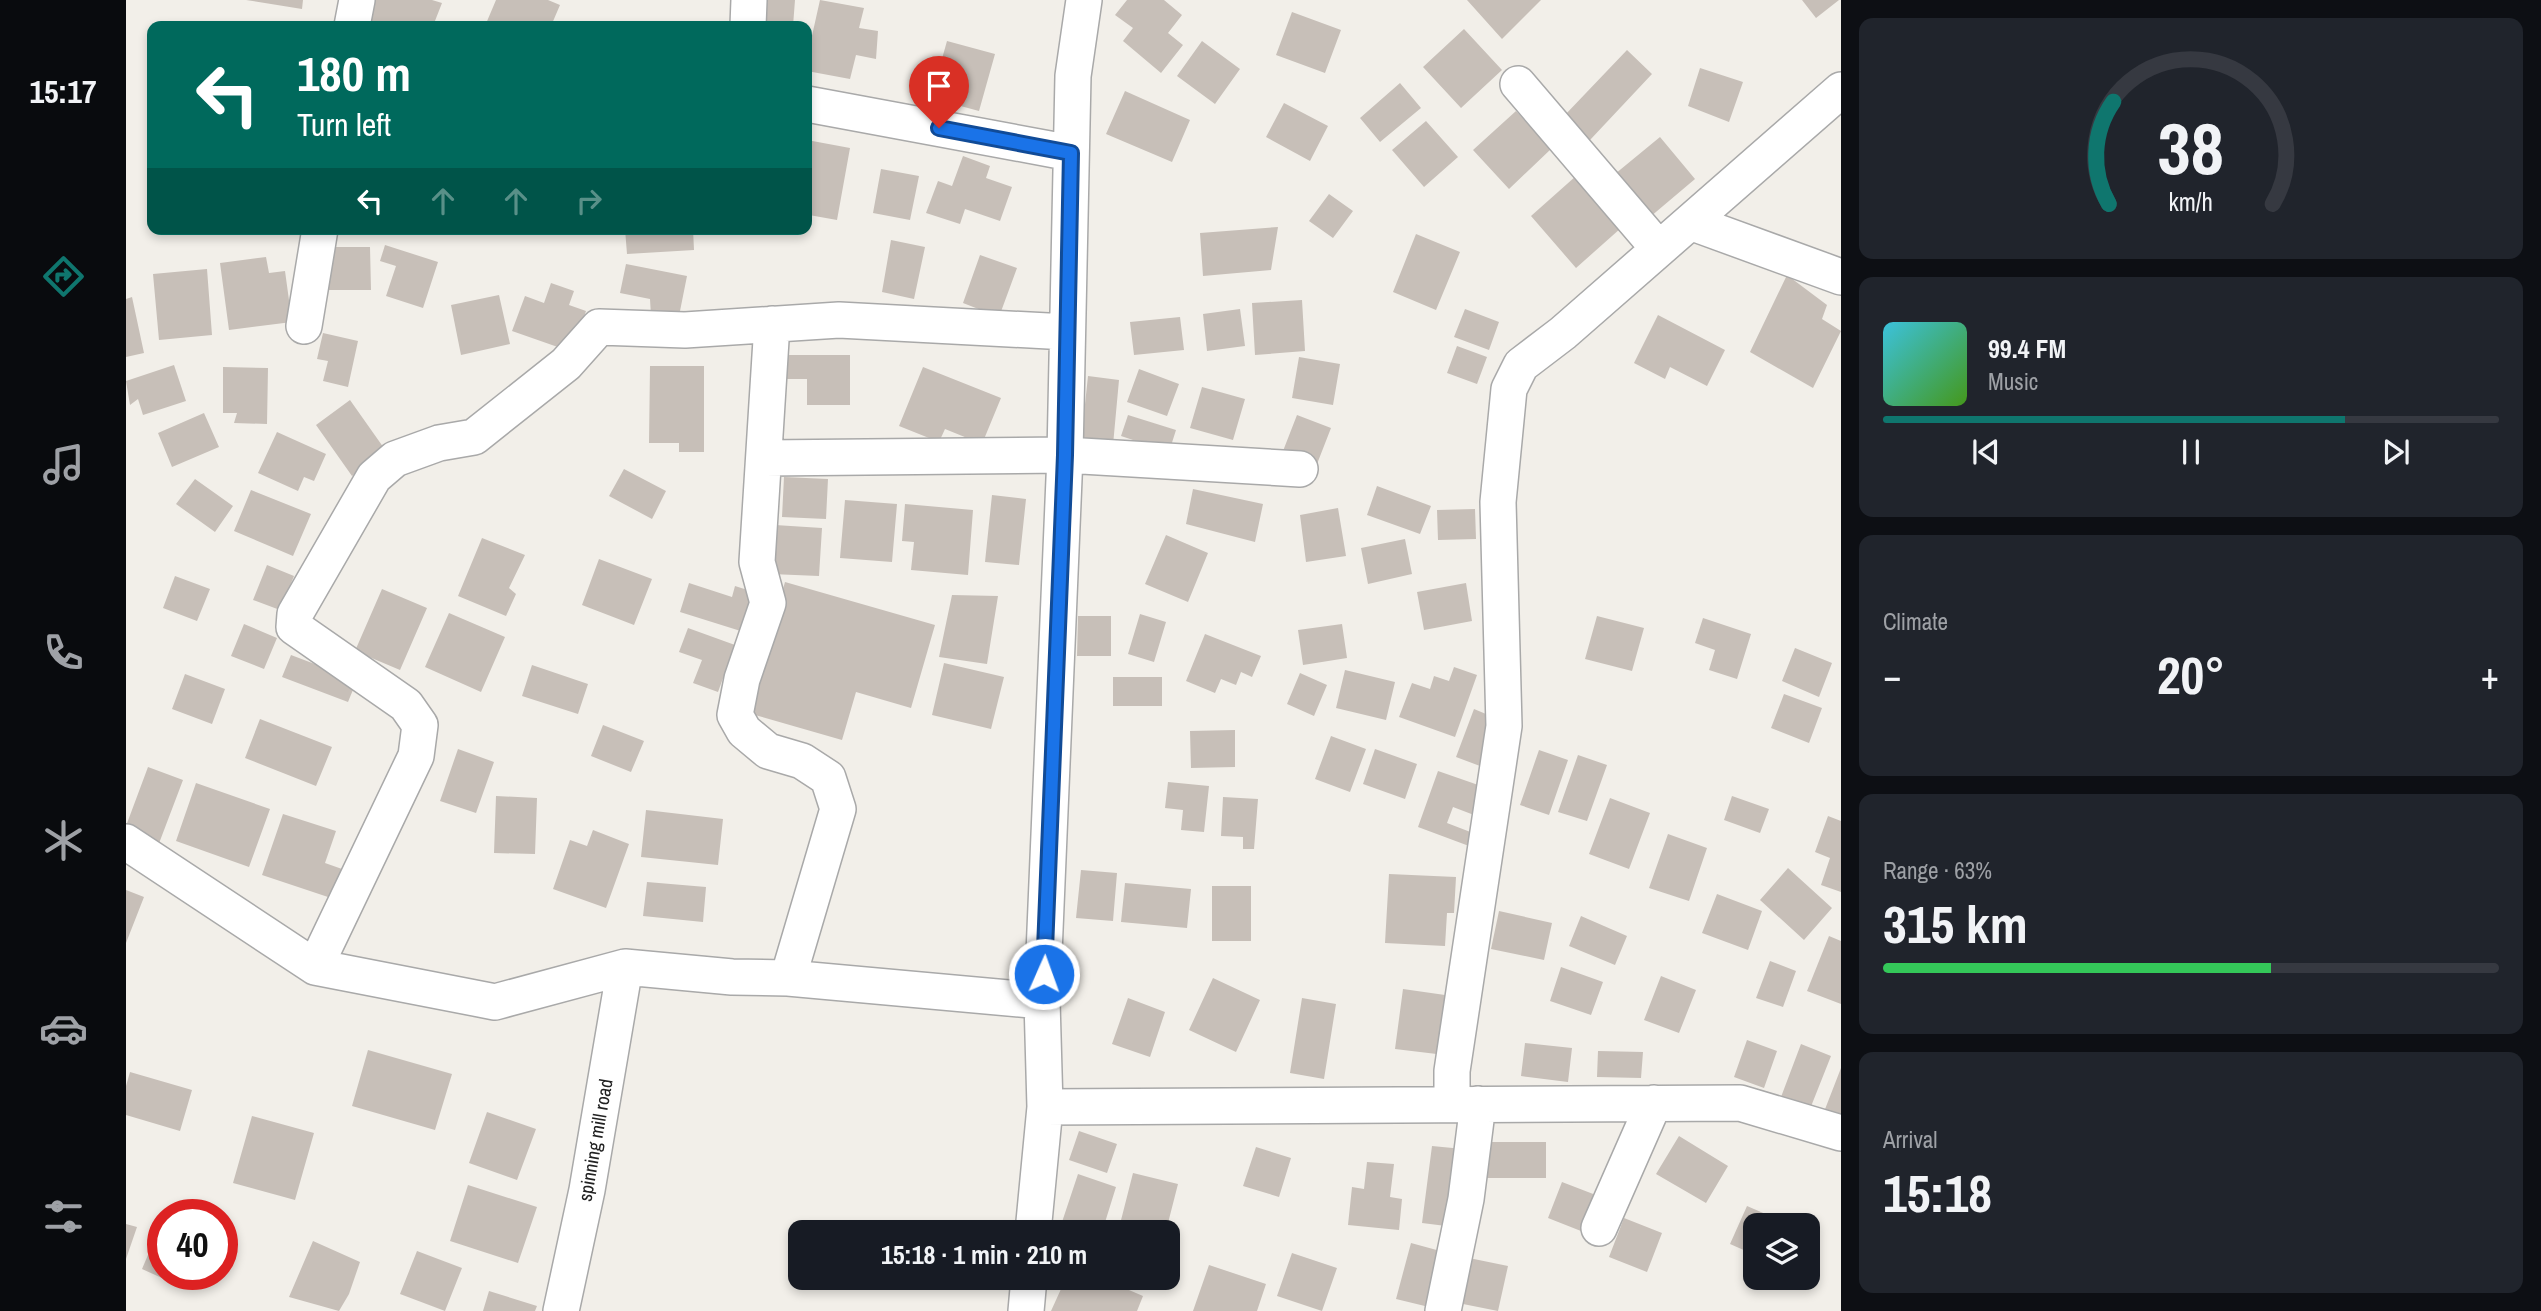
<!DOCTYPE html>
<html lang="en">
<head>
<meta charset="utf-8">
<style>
  :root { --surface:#171b24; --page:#20242c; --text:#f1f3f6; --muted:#9ea1a6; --line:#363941; --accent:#0f766e }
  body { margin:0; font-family:"Archivo Narrow",sans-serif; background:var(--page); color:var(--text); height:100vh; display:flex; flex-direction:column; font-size:26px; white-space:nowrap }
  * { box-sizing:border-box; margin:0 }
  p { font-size:23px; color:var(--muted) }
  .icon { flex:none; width:38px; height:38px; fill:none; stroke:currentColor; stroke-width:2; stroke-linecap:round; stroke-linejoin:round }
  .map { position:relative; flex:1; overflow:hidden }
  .drawer { display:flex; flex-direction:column; gap:18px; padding:18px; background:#0d0f14; width:700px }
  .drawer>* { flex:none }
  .hud { position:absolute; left:21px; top:21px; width:665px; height:214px; border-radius:14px; box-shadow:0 4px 10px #0003; background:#00695c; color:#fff; overflow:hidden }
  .tools { position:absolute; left:1617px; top:1213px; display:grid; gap:14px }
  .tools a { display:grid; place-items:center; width:77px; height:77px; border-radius:14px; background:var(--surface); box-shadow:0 4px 10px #0003; font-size:35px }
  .speed { position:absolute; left:21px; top:1199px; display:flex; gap:14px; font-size:35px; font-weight:700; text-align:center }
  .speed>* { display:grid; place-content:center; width:91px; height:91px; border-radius:50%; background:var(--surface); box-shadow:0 4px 10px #0003; line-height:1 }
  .speed .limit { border:10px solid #d22; background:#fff; color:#111 }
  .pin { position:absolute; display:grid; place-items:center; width:60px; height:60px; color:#fff; margin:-72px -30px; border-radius:50% 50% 50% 0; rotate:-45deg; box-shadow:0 0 7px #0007 }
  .pin .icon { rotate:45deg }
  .me { position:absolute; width:77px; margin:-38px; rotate:2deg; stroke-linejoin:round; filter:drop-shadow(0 0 5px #0008) }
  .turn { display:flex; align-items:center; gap:24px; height:147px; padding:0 35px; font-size:32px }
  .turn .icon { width:91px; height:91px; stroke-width:2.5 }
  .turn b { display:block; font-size:49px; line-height:60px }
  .lanes { display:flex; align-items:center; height:66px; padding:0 35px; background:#0003; justify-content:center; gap:35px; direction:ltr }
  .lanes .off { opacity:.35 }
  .big { font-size:52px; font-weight:700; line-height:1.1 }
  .drawer .card { flex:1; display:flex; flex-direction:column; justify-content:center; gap:10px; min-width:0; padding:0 24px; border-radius:14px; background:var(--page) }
  .drawer .dial { align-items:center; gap:0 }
  .dial svg { height:182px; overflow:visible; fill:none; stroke:var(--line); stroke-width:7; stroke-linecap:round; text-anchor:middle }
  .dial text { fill:var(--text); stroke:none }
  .song { display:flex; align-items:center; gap:21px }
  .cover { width:84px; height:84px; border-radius:10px; background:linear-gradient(135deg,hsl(190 70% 55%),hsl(100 70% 35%)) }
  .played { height:7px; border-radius:4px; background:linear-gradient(90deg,var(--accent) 75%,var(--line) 75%) }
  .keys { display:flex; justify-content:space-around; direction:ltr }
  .heat { display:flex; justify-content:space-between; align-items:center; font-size:38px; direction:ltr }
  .charge { height:10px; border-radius:5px; background:linear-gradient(90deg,#34c759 63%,var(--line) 0) }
  .trip { position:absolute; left:662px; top:1220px; width:392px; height:70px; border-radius:14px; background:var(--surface); box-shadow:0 4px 10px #0003; font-weight:700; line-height:70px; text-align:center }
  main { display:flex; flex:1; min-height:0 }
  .tab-bar { display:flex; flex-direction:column; width:126px; justify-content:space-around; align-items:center; background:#090b0e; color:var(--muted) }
  .tab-bar .icon { width:49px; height:49px }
  .tab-bar .selected { color:var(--accent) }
  .tab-bar b { font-size:32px; color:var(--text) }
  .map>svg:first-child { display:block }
  .building { fill:#c7bfb8 }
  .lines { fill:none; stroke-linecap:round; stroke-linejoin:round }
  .minor-casing { stroke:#a9a9a9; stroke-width:38 }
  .minor { stroke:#fff; stroke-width:35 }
  .route-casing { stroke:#114b97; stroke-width:18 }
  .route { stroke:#1a73e8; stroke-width:12 }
  .labels { text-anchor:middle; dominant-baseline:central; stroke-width:5; stroke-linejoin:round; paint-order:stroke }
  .street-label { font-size:19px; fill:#222; stroke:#fff }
</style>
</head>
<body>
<main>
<nav class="tab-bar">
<b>15:17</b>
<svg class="icon selected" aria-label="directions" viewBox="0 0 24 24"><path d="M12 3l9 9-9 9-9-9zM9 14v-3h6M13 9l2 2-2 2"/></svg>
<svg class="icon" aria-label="music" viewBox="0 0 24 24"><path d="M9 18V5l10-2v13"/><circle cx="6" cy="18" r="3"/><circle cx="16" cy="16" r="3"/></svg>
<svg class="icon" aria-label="phone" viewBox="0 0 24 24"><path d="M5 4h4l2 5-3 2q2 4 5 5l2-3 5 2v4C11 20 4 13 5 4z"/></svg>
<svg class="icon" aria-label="climate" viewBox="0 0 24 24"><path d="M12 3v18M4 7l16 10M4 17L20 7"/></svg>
<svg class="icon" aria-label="car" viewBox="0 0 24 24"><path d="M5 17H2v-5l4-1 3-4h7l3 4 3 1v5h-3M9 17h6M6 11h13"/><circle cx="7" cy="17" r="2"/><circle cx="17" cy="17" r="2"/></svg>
<svg class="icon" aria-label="filters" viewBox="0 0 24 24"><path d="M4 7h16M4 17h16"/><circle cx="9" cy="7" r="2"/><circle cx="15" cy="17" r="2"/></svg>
</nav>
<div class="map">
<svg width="1715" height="1311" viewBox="0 0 1715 1311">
  <rect width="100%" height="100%" fill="#f2efe9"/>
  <path class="building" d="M120,0h57l-1,9z
    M248,0h58l10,3 -9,23h-69z
    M370,0h52l12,5 -9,21h-66z
    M636,0h33l-2,26h-33z
    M694,0l44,8 -5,20 19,3 -2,28 -20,-4 -6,24 -43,-8v-13z
    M1001,0h37l18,15 -14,18 15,12 -22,28 -38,-32 10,-13 -18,-13z
    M1341,0h74l-39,39z
    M1676,0h37l-23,18z
    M1166,12l49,18 -16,43 -49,-18z
    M1338,29l38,41 -41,38 -38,-41z
    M821,41l48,13 -16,57 -48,-13z
    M1076,41l38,28 -25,35 -38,-28z
    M1501,50l25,24 -62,66 -26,-24z
    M1574,68l43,14 -14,40 -41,-16z
    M1274,83l21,25 -41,34 -20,-24z
    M999,91l65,29 -18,42 -66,-28z
    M1158,103l44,23 -18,35 -44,-24z
    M1390,111l35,38 -42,40 -36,-39z
    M1300,121l32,36 -34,30 -32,-37z
    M1534,137l35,42 -45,38 -35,-43z
    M681,140l43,8 -13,72 -28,-5 3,-18 -5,-1z
    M837,156l27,10 -4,12 26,9 -12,34 -35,-12 -5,15 -34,-11 12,-32 14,5z
    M755,169l38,7 -9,44 -37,-7z
    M1450,176l45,52 -45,40 -45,-52z
    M1203,194l24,17 -20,27 -24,-17z
    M1152,227l-7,43 -68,6 -3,-43z
    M499,229h68l1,21 -67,4z
    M1290,234l44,18 -24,58 -43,-18z
    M765,240l34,7 -11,52 -32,-7z
    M259,245l53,17 -15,46 -37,-12 10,-30 -16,-5z
    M202,247h42l1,43h-43z
    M854,255l37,13 -18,49 -36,-14z
    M140,257l3,16 16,-2 7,51 -63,8 -9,-67z
    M500,264l61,12 -9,45 -27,-5 -1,-17 -30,-6z
    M81,269l5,66 -53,5 -6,-66z
    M1661,275l40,30 -5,14 19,12 -28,57 -63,-36z
    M425,283l23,8 -5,14 17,6 -14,41 -60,-21 13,-35 19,7z
    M373,295l11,49 -49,11 -10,-50z
    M6,297l12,56 -18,4v-58z
    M1176,300l3,51 -50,4 -3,-52z
    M1114,309l5,37 -38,5 -4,-37z
    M1339,309l34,13 -10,28 -35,-13z
    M1532,315l67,35 -18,36 -37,-19 -5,12 -31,-16z
    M1054,317l4,33 -50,5 -4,-33z
    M197,333l35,8 -10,46 -25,-6 5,-20 -11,-2z
    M1331,346l30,11 -10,27 -30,-11z
    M657,355h67v50h-43v-26h-25z
    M1173,357l41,7 -7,41 -41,-7z
    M48,365l12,36 -43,14 -5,-16 -8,6 -4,-24z
    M524,366h54v86h-25v-9h-30z
    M97,367l45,1 -1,56 -33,-1 3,-10h-14z
    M797,367l78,31 -19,46 -37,-15 -6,13 -40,-16z
    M1013,369l40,15 -12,32 -40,-14z
    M962,376l31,4 -6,65 -32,-3z
    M1076,387l43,12 -12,41 -43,-12z
    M224,400l36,51 -34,25 -36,-51z
    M78,413l15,34 -47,20 -14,-34z
    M1002,415l48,15 -7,22 -48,-16z
    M1171,415l34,13 -14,36 -34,-13z
    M151,432l49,22 -12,27 -10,-4 -6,14 -40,-18z
    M498,469l42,22 -14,28 -43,-23z
    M658,477l44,2 -2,40 -44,-2z
    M69,479l38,27 -18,26 -39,-28z
    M1251,486l54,20 -11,28 -53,-19z
    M1067,489l70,15 -8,38 -69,-18z
    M125,490l60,24 -18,42 -59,-25z
    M866,495l34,4 -7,66 -34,-3z
    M719,500l52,4 -5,58 -52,-4z
    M779,504l68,6 -5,65 -57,-5 3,-28 -12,-1z
    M1212,508l8,48 -40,6 -6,-47z
    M1349,509l1,30 -38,1 -1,-30z
    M649,525l47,3 -3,48 -48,-2z
    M1040,535l42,18 -20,49 -43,-18z
    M356,538l43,17 -16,33 7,6 -10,22 -48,-20z
    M1279,539l7,35 -44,10 -7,-36z
    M473,559l53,20 -18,46 -52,-20z
    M141,565l27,11 -14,34 -27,-10z
    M49,576l35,13 -13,32 -34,-13z
    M659,582l150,43 -24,83 -55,-16 -14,48 -94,-27z
    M563,583l43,14 3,-11 25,8 -13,39 -67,-21z
    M1340,583l6,38 -48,9 -7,-38z
    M256,589l45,19 -27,62 -45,-19z
    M826,595l46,1 -11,68 -48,-7z
    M323,613l56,24 -24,55 -56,-25z
    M1014,614l26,8 -12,40 -26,-8z
    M952,616h33v40h-34z
    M1471,616l47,12 -12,43 -47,-12z
    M1577,618l48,16 -14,45 -28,-9 6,-20 -20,-7z
    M118,624l33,14 -13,31 -33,-13z
    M1216,624l5,34 -44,7 -5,-35z
    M562,628l47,17 -17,47 -25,-9 9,-23 -23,-8z
    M1079,634l56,22 -9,21 -11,-5 -5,13 -15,-6 -6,14 -29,-12z
    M1669,648l37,15 -13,34 -37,-16z
    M165,655l66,25 -9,22 -66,-25z
    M818,663l60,14 -13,52 -59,-14z
    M406,665l56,19 -10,30 -56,-18z
    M1328,667l23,8 -22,62 -56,-20 13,-34 18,6 4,-13 15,5z
    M1219,670l50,12 -9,38 -50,-12z
    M1174,673l27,12 -13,31 -27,-12z
    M59,674l40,15 -13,35 -40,-15z
    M987,677h49v29h-49z
    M1658,694l38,14 -13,35 -38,-15z
    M1348,709l24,10 -18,47 -24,-9z
    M134,719l72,28 -16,39 -71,-28z
    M477,725l41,16 -13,31 -40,-16z
    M1109,730v37l-44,1 -1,-37z
    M1205,736l35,13 -16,43 -35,-13z
    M332,749l36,13 -18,51 -36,-12z
    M1249,749l42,15 -12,35 -42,-15z
    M1413,750l29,10 -19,55 -29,-10z
    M1452,755l29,10 -20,56 -29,-9z
    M22,767l35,13 -25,66 -32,-20z
    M1312,771l46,16 -10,28 -21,-8 -6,16 26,10 -4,13 -51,-19z
    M1042,782l41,4 -5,46 -23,-2 2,-20 -18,-2z
    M70,783l74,26 -21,58 -73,-26z
    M370,796l41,2 -2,56 -41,-1z
    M1606,796l37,13 -9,24 -36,-13z
    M1097,797l35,2 -4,50h-11v-12l-22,-1z
    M1484,798l40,15 -21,56 -40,-15z
    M520,810l77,9 -5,46 -77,-8z
    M157,814l53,17 -11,32 17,6 -11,29 -69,-23z
    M1702,816l13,5v71l-20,-7 9,-27 -15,-6z
    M467,830l36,14 -23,64 -53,-19 17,-49 17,6z
    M1542,834l39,14 -18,53 -40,-13z
    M1662,868l44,40 -28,32 -44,-40z
    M955,870l36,3 -4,48 -37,-3z
    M1263,874l67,3 -2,36h-7l-2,33 -60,-3z
    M521,882l59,5 -3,35 -60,-6z
    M999,883l66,6 -4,39 -66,-6z
    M1086,886h39v55h-39z
    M0,890l18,7 -18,46z
    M1591,894l45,17 -14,39 -46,-17z
    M1373,911l53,12 -8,37 -53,-11z
    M1455,916l46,20 -12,29 -46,-19z
    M1703,936l12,5v63l-34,-13z
    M1644,961l26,10 -13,36 -27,-9z
    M1435,967l42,15 -12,33 -41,-14z
    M1535,976l35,14 -17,43 -35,-13z
    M1087,978l47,22 -24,52 -47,-22z
    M1277,989l49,7 -7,59 -50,-6z
    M1002,998l37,14 -15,45 -38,-13z
    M1176,998l34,6 -12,75 -34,-6z
    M1621,1040l30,11 -13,37 -30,-11z
    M1399,1043l47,5 -4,34 -47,-6z
    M1675,1044l30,12 -21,53 -29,-12z
    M242,1050l84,24 -17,56 -83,-24z
    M1472,1051l45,1 -2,26 -44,-1z
    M1715,1068v56l-19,-7z
    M4,1072l62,18 -12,41 -54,-16v-29z
    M361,1112l49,17 -19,51 -48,-17z
    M126,1116l62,17 -19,67 -62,-17z
    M953,1131l38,13 -10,29 -38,-13z
    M1553,1136l49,30 -22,37 -50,-29z
    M1349,1142h71v36h-70z
    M1306,1146l31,3 -9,78 -32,-4z
    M1130,1147l35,11 -12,39 -36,-11z
    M1241,1162l27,2 -4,33 12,2 -3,31 -51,-5 4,-38 12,2z
    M1007,1173l45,11 -11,43 -18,-4 -2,9h-29z
    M952,1174l38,13 -14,45 -43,-1z
    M1436,1182l39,15 -15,36 -38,-15z
    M342,1185l69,22 -19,56 -68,-22z
    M1621,1206l44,19h-36v30l-25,-11z
    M1498,1218l38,15 -15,39 -38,-15z
    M0,1224l11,3 -11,32z
    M33,1229l4,2v43h14l-4,9 -31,-14z
    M187,1241l47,21 -11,32 -10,17 -50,-14z
    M1285,1243l33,9 -15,55 -33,-8z
    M291,1251l45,17 -17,43 -45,-17z
    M1166,1253l45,15 -15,43 -45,-15z
    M1343,1258l39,8 -10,45 -40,-8z
    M1083,1265l57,19 -9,27h-64z
    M940,1278h35l42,18 -6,15h-86z
    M363,1291l48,15 -2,5h-52z"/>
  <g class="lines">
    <defs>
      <path id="minor" d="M226,26l5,-26
        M622,26l1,-26
        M1392,84l141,165
        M681,104l264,49
        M1564,222l151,55
        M646,324l-15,238 11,41 -26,76 -7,36 9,16 24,20 34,10 26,17 10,31 -50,169
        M178,326l16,-97
        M639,458l300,-3 235,14
        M0,842l189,125 180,35 130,-35 107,10 56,1 254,23
        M189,967l101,-211 4,-31 -14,-20 -112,-78 1,-13 79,-137 21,-18 44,-16 35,-6 92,-73 33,-37 86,3 154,-10 228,12
        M1326,1104v-33l52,-345 -6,-224 11,-113 12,-24 42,-32 278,-243
        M919,1107l695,-4 101,30
        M1473,1228l55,-125
        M907,1232l12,-125 -3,-106 23,-546 8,-379 11,-76
        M435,1311l26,-121 38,-223
        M900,1311l3,-33
        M1317,1311l23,-112 12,-95"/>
    </defs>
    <use href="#minor" class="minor-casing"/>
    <use href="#minor" class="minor"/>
  </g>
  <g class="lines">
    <defs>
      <path id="route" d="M813,128l132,25 -6,302 -21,519"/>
    </defs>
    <use href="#route" class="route-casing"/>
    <use href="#route" class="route"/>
  </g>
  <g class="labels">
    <g class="street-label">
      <text transform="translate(469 1140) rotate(-80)">spinning mill road</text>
    </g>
  </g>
</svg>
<div class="tools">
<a><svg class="icon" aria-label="layers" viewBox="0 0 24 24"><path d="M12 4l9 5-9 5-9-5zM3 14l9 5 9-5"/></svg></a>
</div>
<div class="speed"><div class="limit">40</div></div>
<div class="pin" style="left:813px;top:128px;background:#d93025"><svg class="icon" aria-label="arrive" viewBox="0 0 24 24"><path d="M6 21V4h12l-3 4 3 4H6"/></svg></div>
<svg class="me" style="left:918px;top:974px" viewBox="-20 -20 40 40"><circle r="17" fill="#1a73e8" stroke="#fff" stroke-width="3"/><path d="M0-11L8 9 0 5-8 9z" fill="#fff"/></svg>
<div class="trip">15:18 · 1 min · 210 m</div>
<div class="hud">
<div class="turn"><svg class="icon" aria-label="left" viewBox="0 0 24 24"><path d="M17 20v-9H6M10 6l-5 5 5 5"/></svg><div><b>180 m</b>Turn left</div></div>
<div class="lanes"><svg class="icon" aria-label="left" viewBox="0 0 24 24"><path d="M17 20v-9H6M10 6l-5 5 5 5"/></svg><svg class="icon off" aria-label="ahead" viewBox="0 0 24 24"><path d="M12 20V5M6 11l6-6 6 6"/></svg><svg class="icon off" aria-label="ahead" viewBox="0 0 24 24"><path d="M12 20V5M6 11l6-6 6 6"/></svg><svg class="icon off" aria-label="right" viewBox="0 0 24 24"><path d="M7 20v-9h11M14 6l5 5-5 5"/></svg></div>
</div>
</div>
<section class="drawer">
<div class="card dial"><svg viewBox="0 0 100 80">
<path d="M14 69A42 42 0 1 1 86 69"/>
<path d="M14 69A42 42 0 0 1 16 24" stroke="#0f766e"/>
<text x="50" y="56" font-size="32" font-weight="700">38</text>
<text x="50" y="72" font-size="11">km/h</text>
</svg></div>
<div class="card">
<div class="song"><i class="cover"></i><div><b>99.4 FM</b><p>Music</p></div></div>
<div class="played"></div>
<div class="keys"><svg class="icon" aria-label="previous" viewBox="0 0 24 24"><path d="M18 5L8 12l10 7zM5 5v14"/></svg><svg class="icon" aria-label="pause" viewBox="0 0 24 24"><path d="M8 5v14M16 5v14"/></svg><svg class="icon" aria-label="next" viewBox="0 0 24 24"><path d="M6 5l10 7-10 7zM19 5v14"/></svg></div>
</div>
<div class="card"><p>Climate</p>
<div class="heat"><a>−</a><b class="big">20°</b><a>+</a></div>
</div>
<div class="card"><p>Range · 63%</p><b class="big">315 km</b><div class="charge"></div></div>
<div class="card"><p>Arrival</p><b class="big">15:18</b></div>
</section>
</main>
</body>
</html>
